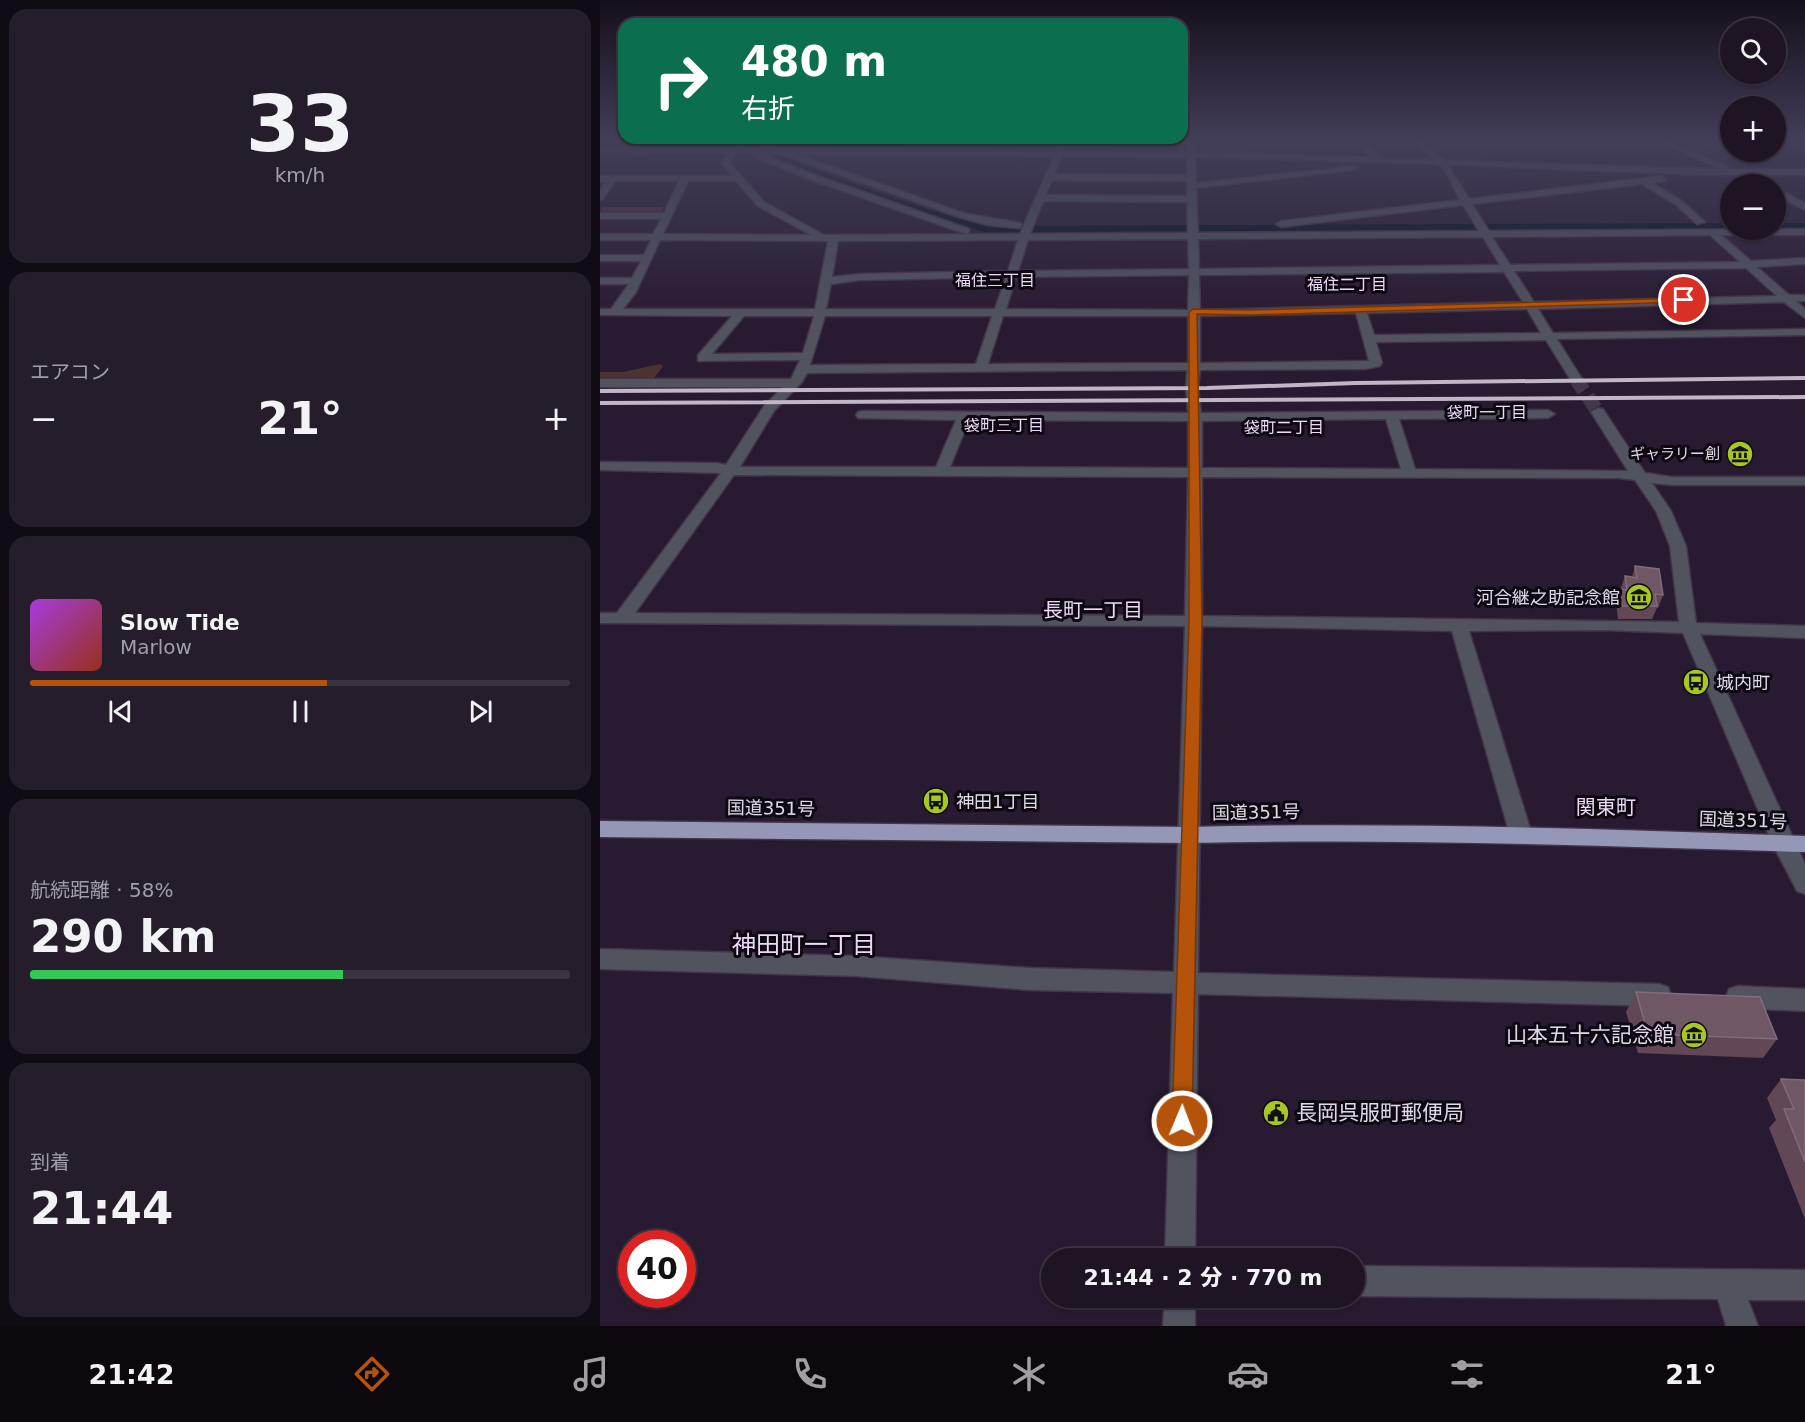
<!DOCTYPE html>
<html lang="ja">
<head>
<meta charset="utf-8">
<style>
  :root { --surface:#1e1424; --page:#261d2c; --text:#f1f3f6; --muted:#a19ea6; --line:#3c3341; --accent:#b45309 }
  body { margin:0; font-family:"DejaVu Sans","Noto Sans JP",sans-serif; background:var(--page); color:var(--text); height:100vh; display:flex; flex-direction:column; font-size:22px; white-space:nowrap }
  * { box-sizing:border-box; margin:0 }
  p { font-size:20px; color:var(--muted) }
  .icon { flex:none; width:33px; height:33px; fill:none; stroke:currentColor; stroke-width:2; stroke-linecap:round; stroke-linejoin:round }
  .map { position:relative; flex:1; overflow:hidden }
  .drawer { display:flex; flex-direction:column; gap:9px; padding:9px; background:#100b14; width:600px }
  .drawer>* { flex:none }
  .top-card { position:absolute; left:18px; top:18px; width:570px; height:126px; border-radius:18px; box-shadow:0 2px 4px #0004,0 0 0 2px var(--line); background:#0b6e4f; color:#fff; overflow:hidden }
  .buttons { position:absolute; left:1120px; top:18px; display:grid; gap:12px }
  .buttons a { display:grid; place-items:center; width:66px; height:66px; border-radius:50%; background:var(--surface); box-shadow:0 2px 4px #0004,0 0 0 2px var(--line); font-size:30px }
  .speed { position:absolute; left:18px; top:1230px; display:flex; gap:12px; font-size:30px; font-weight:700; text-align:center }
  .speed>* { display:grid; place-content:center; width:78px; height:78px; border-radius:50%; background:var(--surface); box-shadow:0 2px 4px #0004,0 0 0 2px var(--line); line-height:1 }
  .speed .limit { border:9px solid #d22; background:#fff; color:#111 }
  .pin { position:absolute; display:grid; place-items:center; width:51px; height:51px; color:#fff; margin:-26px; border:3px solid #fff; border-radius:50%; box-shadow:0 2px 6px #0007 }
  .me { position:absolute; width:66px; margin:-33px; rotate:1deg; stroke-linejoin:round; filter:drop-shadow(0 0 4px #0008) }
  .turn { display:flex; align-items:center; gap:21px; height:126px; padding:0 24px; font-size:27px }
  .turn .icon { width:78px; height:78px; stroke-width:2.5 }
  .turn b { display:block; font-size:42px; line-height:51px }
  .big { font-size:45px; font-weight:800; line-height:1.1 }
  .drawer .tile { flex:1; display:flex; flex-direction:column; justify-content:center; gap:9px; min-width:0; padding:0 21px; border-radius:18px; background:var(--page) }
  .drawer .dial { align-items:center; gap:0 }
  .dial b { font-size:78px; line-height:1 }
  .song { display:flex; align-items:center; gap:18px }
  .cover { width:72px; height:72px; border-radius:9px; background:linear-gradient(135deg,hsl(280 70% 55%),hsl(10 70% 35%)) }
  .played { height:6px; border-radius:3px; background:linear-gradient(90deg,var(--accent) 55%,var(--line) 55%) }
  .keys { display:flex; justify-content:space-around; direction:ltr }
  .heat { display:flex; justify-content:space-between; align-items:center; font-size:33px; direction:ltr }
  .charge { height:9px; border-radius:4px; background:linear-gradient(90deg,#34c759 58%,var(--line) 0) }
  .trip { position:absolute; left:441px; top:1248px; width:324px; height:60px; border-radius:30px; background:var(--surface); box-shadow:0 2px 4px #0004,0 0 0 2px var(--line); font-weight:800; line-height:60px; text-align:center }
  .menu { display:flex; height:96px; justify-content:space-around; align-items:center; background:#0c080e; color:var(--muted) }
  .menu .icon { width:42px; height:42px }
  .menu .on { color:var(--accent) }
  .menu b { font-size:27px; color:var(--text) }
  main { display:flex; flex:1; min-height:0 }
  .map>svg:first-child { display:block }
  .green { fill:#4c3231 }
  .lines { fill:none; stroke-linecap:round; stroke-linejoin:round }
  .canal { fill:#001021; fill-rule:evenodd }
  .minor-tunnel { stroke:#44364b; stroke-width:14; stroke-dasharray:14 7; stroke-linecap:butt }
  .minor-casing { stroke:#423549; stroke-width:3 }
  .highway-casing { stroke:#423549; stroke-width:3 }
  .minor { fill:#51535f; fill-rule:evenodd }
  .highway { fill:#9498b6; fill-rule:evenodd }
  .rail { stroke:#c0b6c5; stroke-width:4 }
  .wall { fill:#624856 }
  .building { fill:#6f5765; stroke:#816c7a; stroke-width:1.5 }
  .route { fill:#b45309; stroke:#753606; stroke-width:1.5 }
  .labels { text-anchor:middle; dominant-baseline:central; stroke-width:6; stroke-linejoin:round; paint-order:stroke }
  .far-poi-label { font-size:15px; fill:#e1d8e6; stroke:#0d0811; text-anchor:end }
  .far-neighbourhood-label { font-size:16px; fill:#ebd9f6; stroke:#0d0811 }
  .poi-label { font-size:18px; fill:#e1d8e6; stroke:#0d0811; text-anchor:start }
  .street-label { font-size:18px; fill:#e1d8e6; stroke:#0d0811 }
  .neighbourhood-label { font-size:20px; fill:#ebd9f6; stroke:#0d0811 }
  .near-poi-label { font-size:21px; fill:#e1d8e6; stroke:#0d0811; text-anchor:end }
  .near-neighbourhood-label { font-size:24px; fill:#ebd9f6; stroke:#0d0811 }
</style>
</head>
<body>
<main>
<section class="drawer">
<div class="tile dial"><b>33</b><p>km/h</p></div>
<div class="tile"><p>エアコン</p>
<div class="heat"><a>−</a><b class="big">21°</b><a>+</a></div>
</div>
<div class="tile">
<div class="song"><i class="cover"></i><div><b>Slow Tide</b><p>Marlow</p></div></div>
<div class="played"></div>
<div class="keys"><svg class="icon" aria-label="previous" viewBox="0 0 24 24"><path d="M18 5L8 12l10 7zM5 5v14"/></svg><svg class="icon" aria-label="pause" viewBox="0 0 24 24"><path d="M8 5v14M16 5v14"/></svg><svg class="icon" aria-label="next" viewBox="0 0 24 24"><path d="M6 5l10 7-10 7zM19 5v14"/></svg></div>
</div>
<div class="tile"><p>航続距離 · 58%</p><b class="big">290 km</b><div class="charge"></div></div>
<div class="tile"><p>到着</p><b class="big">21:44</b></div>
</section>
<div class="map">
<svg width="1205" height="1326" viewBox="0 0 1205 1326">
  <rect width="100%" height="100%" fill="#281a30"/>
  <path class="green" d="M1,207h63l-4,7 -60,1z
    M60,364l3,2 -12,16h-51v-10h23z"/>
  <g class="lines">
    <path class="canal" d="M128,138h11c80,34 162,65 246,88l746,-3v6l-746,3 -48,-13 -128,-45z
      M1176,223h29v6h-29z"/>
    <path class="minor-tunnel" d="M976,379l22,33"/>
    <defs>
      <path id="minor" d="M144,138h11l28,11 273,2 6,-13h8l-6,13 122,1v-14h8v14l176,5 -18,-19h8l19,19 54,2 -23,-21h8l25,22 277,9 -70,-31h10l67,28v3h78v6h-97l-260,-10 21,34 192,-23 4,3 -1,2 -12,2 30,18 23,21 -8,2 -21,-19 -34,-21 -170,20 17,27 316,-2v6h-84l30,26 54,-3v6l-48,3 32,28h16v6h-9l9,8v9l-21,-16 -246,7 15,24 252,-4v6l-248,4 25,40 -6,4 -4,-1 -26,-42 -170,2 6,21 -2,3 -15,3 -165,1 -2,18 3,25 347,-3 7,4 -7,4 -149,1 16,50 213,2 -37,-59 7,-4 5,1 42,64 27,4h133v8h-133l-20,-2 19,28 15,35 10,77 109,3v12l-105,-4 105,230v30l-8,-3 -24,-46 -90,-212 -79,-3 -135,1 63,204 -3,6 -8,2 -8,-2 -3,-6 -58,-204 -250,-5 -4,347 461,11 9,3 3,8 -3,8 -9,3 -461,-12 -3,264h-30l8,-265 -143,-3 -174,-14 -256,-7v-20l256,7 174,12 144,4 11,-346 -585,-3v-10h17l104,-140 -121,-3v-8l117,1 9,2 38,-59 19,-19h-183v-8h191l9,-19 -102,1v-6l34,-39 -132,-1v-6h11l18,-25h-29v-6h32l9,-17h-41v-6h44l7,-15h-51v-6h53l8,-15h-61v-6h64l15,-32h-64l-12,18 -3,1v-10l6,-8h-6v-6h132l-10,-13 5,-10 -127,-1v-4l132,1 6,-4 4,2 -1,2h27zM136,153l19,1v3l51,21 160,56 3,-1v-4l-157,-55 -50,-20h19l175,62 32,9 30,3 3,-1v-4l-58,-10 -167,-59 258,2 -34,78 -196,1 -60,-33 -34,-39zM462,156l125,1v18l-133,-1zM595,157l243,7 7,6 15,30 -179,21 -5,3 5,3 182,-22 16,26 -281,2 -2,-45 157,-18 4,-2 -4,-2 -157,17zM452,180l135,1v15l-142,-1zM88,181h48l22,25 53,29 -148,-1zM443,201l144,1 1,31 -158,1zM1110,235l30,27 -230,3 -18,-28zM883,237l17,28 -301,4 -1,-30zM588,239l1,30 -171,2 10,-31zM60,240l168,1 -13,68h-192l13,-17zM418,240l-10,31 -148,3 -28,3 6,-36zM1146,268l31,28 -243,6 -20,-31zM904,272l19,30 -323,8 -1,-35zM589,275l-1,35 -182,-1 10,-32zM406,277l-11,32h-169l5,-25 29,-4zM927,309l14,24 -167,2 -7,-22zM756,313l13,48 -169,2v-47zM144,316h70l-11,37 -91,1zM225,316h167l-16,48 -166,1zM403,316h185v47l-200,1zM587,370l-1,18 2,25 -325,-2 -5,1 -2,3 2,3 98,2 -20,47h-196l34,-56 28,-29 5,-9zM786,419l15,50 -199,-1v-47zM369,420l219,1v47l-238,-1zM134,475l454,2 -3,139 -550,-3zM602,477l417,1 16,2 21,31 14,35 9,76 -477,-6z
        M643,138h33l-4,2 -26,1z
        M1176,188l29,15v7l-29,-15z
        M1138,986l67,3v22l-67,-3 -9,-3 -3,-8 3,-8z
        M754,1266l451,4v30h-57l10,26h-32l-8,-27 -364,-3z
        M565,1298h30v28h-32z"/>
      <path id="highway" d="M0,821l589,6c205,-5 411,2 616,9v16c-205,-6 -411,-14 -616,-9l-589,-6z"/>
    </defs>
    <use href="#minor" class="minor-casing"/>
    <use href="#highway" class="highway-casing"/>
    <use href="#minor" class="minor"/>
    <use href="#highway" class="highway"/>
    <path class="rail" d="M0,391l607,-3 149,-5 449,-5
      M0,403l1205,-6"/>
  </g>
  <path class="wall" d="M1035,566l28,29 -5,13h-1l-5,11h-34l-2,-17 9,-26 7,1z
    M1036,992l141,47 -14,19 -125,-5 -12,-41z
    M1181,1079l24,1v139l-36,-91 7,-8 -9,-22z"/>
  <path class="building" d="M1035,566l24,3 4,26 -8,-1 2,12h-35l-2,-17 7,1 -2,-14 12,2z
    M1036,992l124,5 17,42 -129,-5z
    M1181,1079l24,1v82l-21,-53h10z"/>
  <linearGradient id="sky" x2="0" y2="1"><stop stop-color="#160e1a"/><stop offset="0.43" stop-color="#423e59"/><stop offset="1" stop-color="#423e59" stop-opacity="0"/></linearGradient>
  <rect width="1205" height="324" fill="url(#sky)"/>
  <path class="route" d="M1084,298l4,2 -1,2 -436,13 -54,-1 5,307 -10,500 -3,7 -7,3 -7,-3 -3,-7 17,-500v-309l4,-3 58,1z"/>
  <defs>
    <symbol id="museum-disc" viewBox="-11 -11 22 22"><circle r="9.5" fill="#a7c820" stroke="#0d0811"/><path d="M0-6L6-3V-2H-6V-3ZM-5-1h2V3h-2ZM-1-1h2V3h-2ZM3-1h2V3H3ZM-6 4H6V6H-6Z" fill="#111"/></symbol>
    <symbol id="bus-disc" viewBox="-11 -11 22 22"><circle r="9.5" fill="#a7c820" stroke="#0d0811"/><path d="M-5-6H5V4H4V6H2V4H-2V6H-4V4H-5ZM-3.5-4V0h7V-4ZM-3.5 1.2v1.5H-2V1.2ZM2 1.2v1.5H3.5V1.2Z" fill="#111"/></symbol>
    <symbol id="civic-disc" viewBox="-11 -11 22 22"><circle r="9.5" fill="#a7c820" stroke="#0d0811"/><path d="M-.6-6.5H3V-4.5H.6V-3L4-1V1h2V6H-6V1h2V-1L-.6-3ZM-1.2 2.5V6h2.4V2.5Z" fill="#111"/></symbol>
  </defs>
  <g fill-rule="evenodd">
    <use href="#museum-disc" x="1125" y="439" width="30" height="30"/>
    <use href="#museum-disc" x="1024" y="582" width="30" height="30"/>
    <use href="#bus-disc" x="1081" y="667" width="30" height="30"/>
    <use href="#bus-disc" x="321" y="786" width="30" height="30"/>
    <use href="#museum-disc" x="1079" y="1020" width="30" height="30"/>
    <use href="#civic-disc" x="661" y="1098" width="30" height="30"/>
  </g>
  <g class="labels">
    <g class="far-poi-label">
      <text x="1120" y="454">ギャラリー創</text>
    </g>
    <g class="far-neighbourhood-label">
      <text x="395" y="280">福住三丁目</text>
      <text x="747" y="284">福住二丁目</text>
      <text x="887" y="412">袋町一丁目</text>
      <text x="404" y="425">袋町三丁目</text>
      <text x="684" y="427">袋町二丁目</text>
    </g>
    <g class="poi-label">
      <text x="1020" y="597" text-anchor="end">河合継之助記念館</text>
      <text x="1116" y="682">城内町</text>
      <text x="356" y="801">神田1丁目</text>
    </g>
    <g class="street-label">
      <text transform="translate(171 808) rotate(1)">国道351号</text>
      <text transform="translate(656 812) rotate(-1)">国道351号</text>
      <text transform="translate(1143 820) rotate(2)">国道351号</text>
    </g>
    <g class="neighbourhood-label">
      <text x="493" y="610">長町一丁目</text>
      <text x="1006" y="807">関東町</text>
    </g>
    <g class="near-poi-label">
      <text x="1074" y="1035">山本五十六記念館</text>
      <text x="696" y="1113" text-anchor="start">長岡呉服町郵便局</text>
    </g>
    <g class="near-neighbourhood-label">
      <text x="204" y="945">神田町一丁目</text>
    </g>
  </g>
</svg>
<div class="buttons">
<a><svg class="icon" aria-label="search" viewBox="0 0 24 24"><circle cx="10" cy="10" r="6"/><path d="M15 15l6 6"/></svg></a>
<a>+</a>
<a>−</a>
</div>
<div class="speed"><div class="limit">40</div></div>
<div class="pin" style="left:1084px;top:300px;background:#d93025"><svg class="icon" aria-label="arrive" viewBox="0 0 24 24"><path d="M6 21V4h12l-3 4 3 4H6"/></svg></div>
<svg class="me" style="left:582px;top:1121px" viewBox="-20 -20 40 40"><circle r="17" fill="#b45309" stroke="#fff" stroke-width="3"/><path d="M0-11L8 9 0 5-8 9z" fill="#fff"/></svg>
<div class="trip">21:44 · 2 分 · 770 m</div>
<div class="top-card">
<div class="turn"><svg class="icon" aria-label="right" viewBox="0 0 24 24"><path d="M7 20v-9h11M14 6l5 5-5 5"/></svg><div><b>480 m</b>右折</div></div>
</div>
</div>
</main>
<nav class="menu">
<b>21:42</b>
<svg class="icon on" aria-label="directions" viewBox="0 0 24 24"><path d="M12 3l9 9-9 9-9-9zM9 14v-3h6M13 9l2 2-2 2"/></svg>
<svg class="icon" aria-label="music" viewBox="0 0 24 24"><path d="M9 18V5l10-2v13"/><circle cx="6" cy="18" r="3"/><circle cx="16" cy="16" r="3"/></svg>
<svg class="icon" aria-label="phone" viewBox="0 0 24 24"><path d="M5 4h4l2 5-3 2q2 4 5 5l2-3 5 2v4C11 20 4 13 5 4z"/></svg>
<svg class="icon" aria-label="climate" viewBox="0 0 24 24"><path d="M12 3v18M4 7l16 10M4 17L20 7"/></svg>
<svg class="icon" aria-label="car" viewBox="0 0 24 24"><path d="M5 17H2v-5l4-1 3-4h7l3 4 3 1v5h-3M9 17h6M6 11h13"/><circle cx="7" cy="17" r="2"/><circle cx="17" cy="17" r="2"/></svg>
<svg class="icon" aria-label="filters" viewBox="0 0 24 24"><path d="M4 7h16M4 17h16"/><circle cx="9" cy="7" r="2"/><circle cx="15" cy="17" r="2"/></svg>
<b>21°</b>
</nav>
</body>
</html>
